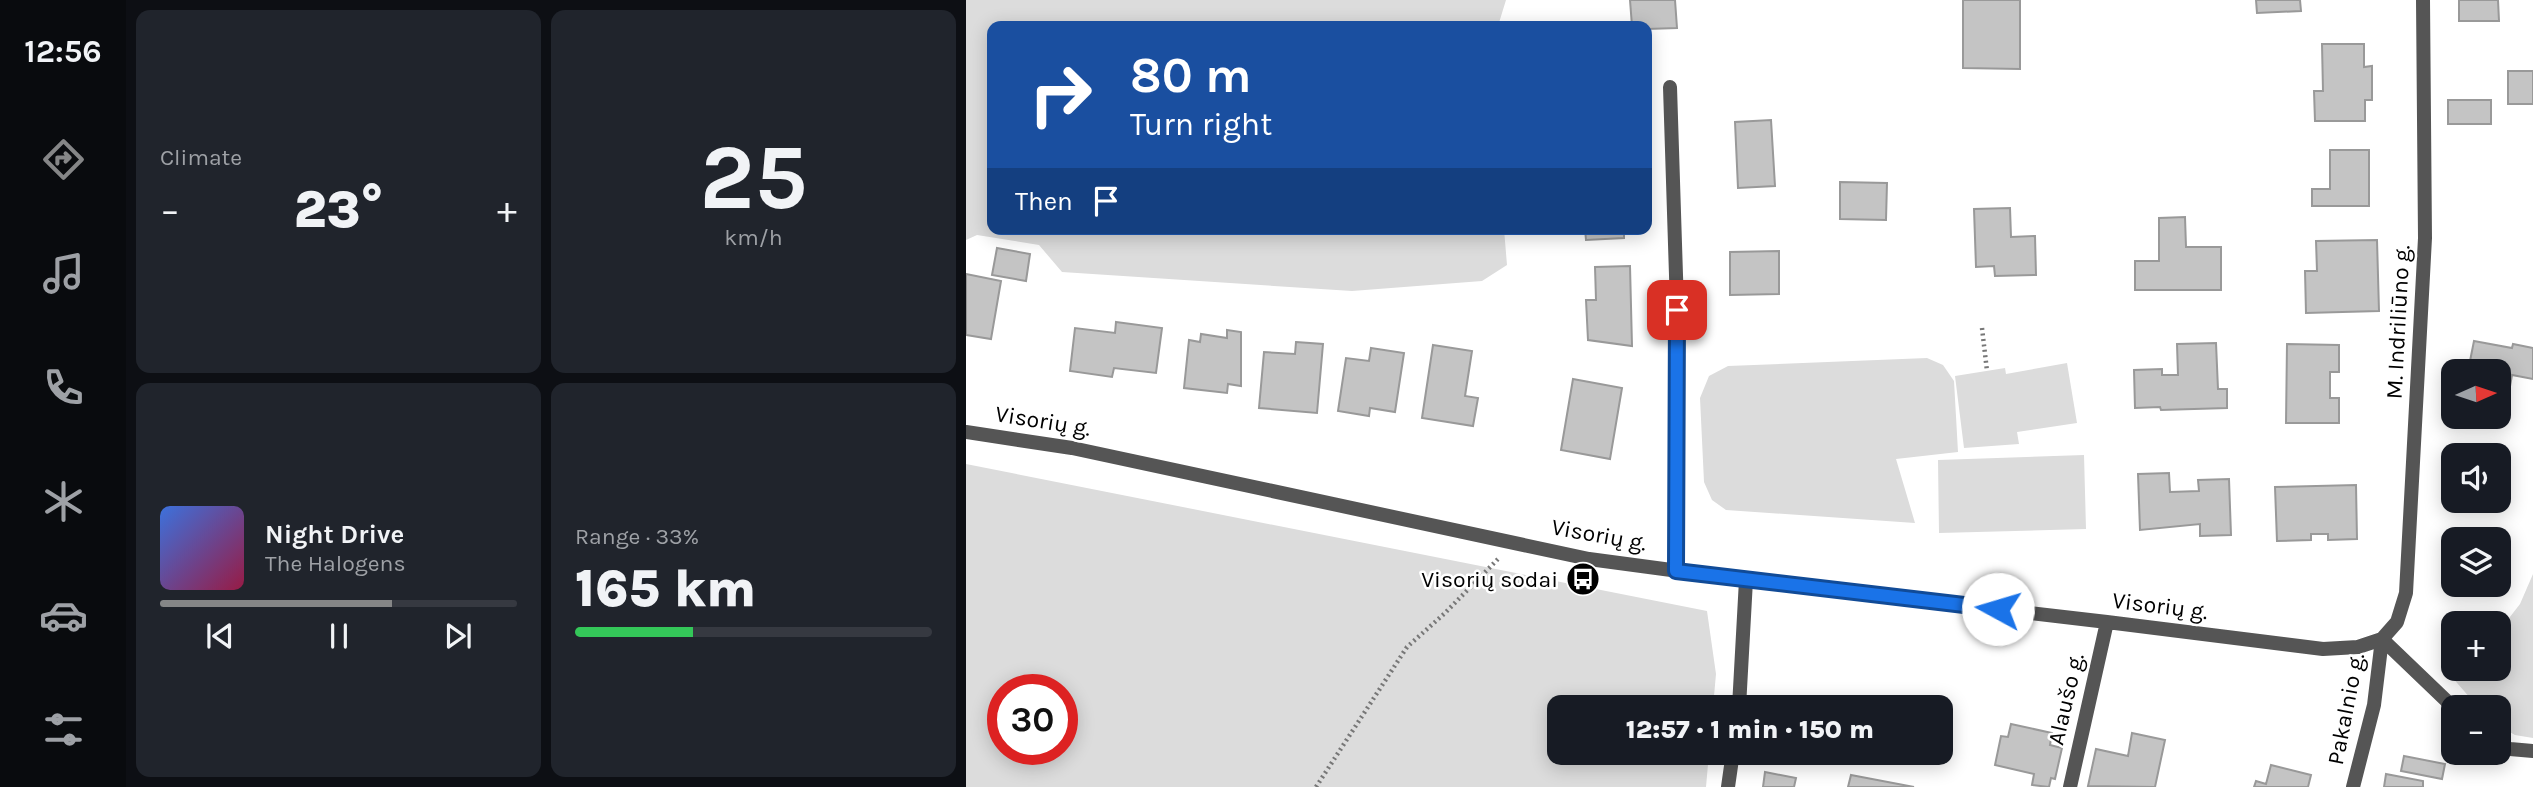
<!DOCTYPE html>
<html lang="en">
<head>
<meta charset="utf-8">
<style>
  :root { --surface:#171b24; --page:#20242c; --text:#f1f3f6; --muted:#9ea1a6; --line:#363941; --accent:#858687 }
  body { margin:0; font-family:Karla,sans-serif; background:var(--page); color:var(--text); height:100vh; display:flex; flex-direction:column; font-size:26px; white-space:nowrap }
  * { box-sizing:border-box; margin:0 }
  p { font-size:23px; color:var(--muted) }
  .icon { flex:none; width:38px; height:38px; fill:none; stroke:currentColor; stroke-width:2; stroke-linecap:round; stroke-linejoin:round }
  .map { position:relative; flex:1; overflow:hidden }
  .panel { display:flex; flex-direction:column; gap:10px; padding:10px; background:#0d0f14; width:840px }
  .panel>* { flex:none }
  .banner { position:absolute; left:21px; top:21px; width:665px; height:214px; border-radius:14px; box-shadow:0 4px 18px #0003; background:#1a4fa0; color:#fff; overflow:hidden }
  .needle { width:46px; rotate:87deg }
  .fabs { position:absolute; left:1475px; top:359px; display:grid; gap:14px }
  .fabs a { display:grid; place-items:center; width:70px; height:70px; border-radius:14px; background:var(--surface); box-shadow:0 4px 18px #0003; font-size:35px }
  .speed { position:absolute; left:21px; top:674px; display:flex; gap:14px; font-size:35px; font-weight:700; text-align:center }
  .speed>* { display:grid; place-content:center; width:91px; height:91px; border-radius:50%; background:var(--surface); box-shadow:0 4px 18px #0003; line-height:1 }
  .speed .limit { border:10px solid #d22; background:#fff; color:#111 }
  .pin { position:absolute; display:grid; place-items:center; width:60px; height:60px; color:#fff; margin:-30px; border-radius:14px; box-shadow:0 4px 10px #0006 }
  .me { position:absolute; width:77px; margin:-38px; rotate:276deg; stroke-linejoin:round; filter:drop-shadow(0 0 5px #0008) }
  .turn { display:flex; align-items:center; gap:24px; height:147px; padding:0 28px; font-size:32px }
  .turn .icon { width:91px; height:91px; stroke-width:2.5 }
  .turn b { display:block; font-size:49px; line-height:60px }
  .then { display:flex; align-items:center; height:66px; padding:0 28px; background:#0003; gap:14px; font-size:26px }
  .big { font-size:52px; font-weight:800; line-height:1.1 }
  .panel .widget { flex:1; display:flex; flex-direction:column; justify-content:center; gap:10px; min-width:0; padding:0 24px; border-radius:14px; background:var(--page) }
  .panel .dial { align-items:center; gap:0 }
  .dial b { font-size:91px; line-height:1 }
  .song { display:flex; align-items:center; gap:21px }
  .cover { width:84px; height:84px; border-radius:10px; background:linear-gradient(135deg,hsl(220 70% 55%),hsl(340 70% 35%)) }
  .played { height:7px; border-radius:4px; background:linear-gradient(90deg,var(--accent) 65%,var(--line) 65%) }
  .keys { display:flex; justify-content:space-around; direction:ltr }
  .heat { display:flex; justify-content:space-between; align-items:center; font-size:38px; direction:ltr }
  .charge { height:10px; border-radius:5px; background:linear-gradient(90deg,#34c759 33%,var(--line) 0) }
  .panel .tiles { flex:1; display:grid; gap:10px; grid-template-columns:repeat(2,1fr) }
  .trip { position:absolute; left:581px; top:695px; width:406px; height:70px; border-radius:14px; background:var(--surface); box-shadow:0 4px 18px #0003; font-weight:800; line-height:70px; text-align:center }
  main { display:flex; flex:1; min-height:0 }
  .menu { display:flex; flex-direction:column; width:126px; justify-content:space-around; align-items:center; background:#090b0e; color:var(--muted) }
  .menu .icon { width:49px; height:49px }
  .menu .selected { color:var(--accent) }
  .menu b { font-size:32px; color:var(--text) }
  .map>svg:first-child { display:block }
  .green { fill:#dcdcdc; fill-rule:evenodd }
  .building { fill:#c4c4c4; stroke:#999; stroke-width:2 }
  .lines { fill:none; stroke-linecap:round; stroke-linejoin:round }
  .path { stroke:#777; stroke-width:4.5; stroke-dasharray:2 3.5; stroke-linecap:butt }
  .minor { stroke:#555; stroke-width:14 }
  .route-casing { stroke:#114b97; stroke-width:18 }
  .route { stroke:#1a73e8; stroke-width:12 }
  .labels { text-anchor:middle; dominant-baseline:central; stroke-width:5; stroke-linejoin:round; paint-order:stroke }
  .street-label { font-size:23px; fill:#000; stroke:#fff }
  .poi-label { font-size:23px; fill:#000; stroke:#fff; text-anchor:end }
</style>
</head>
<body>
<main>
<nav class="menu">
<b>12:56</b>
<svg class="icon selected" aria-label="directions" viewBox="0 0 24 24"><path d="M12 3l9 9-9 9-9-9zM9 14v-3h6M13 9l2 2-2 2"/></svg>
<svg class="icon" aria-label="music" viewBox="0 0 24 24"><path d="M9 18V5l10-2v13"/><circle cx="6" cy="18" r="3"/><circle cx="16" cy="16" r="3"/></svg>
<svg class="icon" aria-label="phone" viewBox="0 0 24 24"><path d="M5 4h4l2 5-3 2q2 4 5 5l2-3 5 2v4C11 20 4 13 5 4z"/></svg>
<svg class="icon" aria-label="climate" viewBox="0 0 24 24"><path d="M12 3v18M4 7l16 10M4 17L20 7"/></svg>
<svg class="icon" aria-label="car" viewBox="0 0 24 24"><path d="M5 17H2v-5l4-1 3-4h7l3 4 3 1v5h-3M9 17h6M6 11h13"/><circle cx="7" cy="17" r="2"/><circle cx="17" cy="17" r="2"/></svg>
<svg class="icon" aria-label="filters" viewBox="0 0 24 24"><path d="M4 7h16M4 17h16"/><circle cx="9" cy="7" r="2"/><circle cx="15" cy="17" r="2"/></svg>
</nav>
<section class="panel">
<div class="tiles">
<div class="widget"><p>Climate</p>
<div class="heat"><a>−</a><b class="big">23°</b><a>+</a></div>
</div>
<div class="widget dial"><b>25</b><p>km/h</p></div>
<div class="widget">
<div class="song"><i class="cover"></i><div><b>Night Drive</b><p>The Halogens</p></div></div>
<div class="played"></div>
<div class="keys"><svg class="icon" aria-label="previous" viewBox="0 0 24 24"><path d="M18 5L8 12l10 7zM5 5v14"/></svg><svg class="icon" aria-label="pause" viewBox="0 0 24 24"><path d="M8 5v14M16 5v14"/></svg><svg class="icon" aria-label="next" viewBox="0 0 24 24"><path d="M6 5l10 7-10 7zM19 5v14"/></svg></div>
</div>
<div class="widget"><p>Range · 33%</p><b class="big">165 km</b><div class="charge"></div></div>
</div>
</section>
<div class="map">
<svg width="1567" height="787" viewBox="0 0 1567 787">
  <rect width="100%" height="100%" fill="#fff"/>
  <path class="green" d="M0,0h540l-8,26h-506v203h512l3,36 -25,16 -130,10 -290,-19 -23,-27 -62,-10 -11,5z
    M961,358l16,7 11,16 4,71 -62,7 19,64 -189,-13 -14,-10 -8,-18 -4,-84 9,-22 19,-10z
    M1101,363l10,60 -60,9 2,12 -55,4 -9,-72 50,-8 1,6z
    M1118,455l2,74 -147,4 -1,-73z
    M0,464l741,147 9,63 -3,33h-154v45l150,1 -3,34h-740zM37,690h59v59h-59z
    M1567,574v164l-18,-3 -16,-9v-19h-21l-27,-31 16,-7 32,-1v-37l21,-27z"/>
  <path class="building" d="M664,0h45l2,28 -30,1v-3h-15z
    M997,0h57v69l-57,-1z
    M1290,0h44l1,11 -44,2z
    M1493,0h39l1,21h-40z
    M1356,44h42v23l8,-1v34h-7v21h-50l-1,-30h9z
    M1542,71h25v33h-25z
    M1482,100h43v24h-43z
    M805,120l4,66 -37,2 -3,-66z
    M1364,150h39v56h-57v-17h18z
    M874,182l47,1 -1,37 -46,-1z
    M1044,208l1,29 24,-1 1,39 -41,1 -1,-10 -18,1 -2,-58z
    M1219,217l1,30h35v43h-86v-29h24v-43z
    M619,229h39v9l-38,2z
    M1411,240l2,71 -73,2 -1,-42h12l-1,-30z
    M31,248l33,6 -4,27 -34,-6z
    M813,251v43l-49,1v-43z
    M664,266l2,80 -44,-6 -2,-40h10l-1,-33z
    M0,274l35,7 -10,58 -25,-4z
    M150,322l46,6 -6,45 -42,-5 -2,9 -42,-6 5,-43 40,5z
    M261,330l14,2v54l-13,-2 -1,9 -43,-5 5,-48 11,2 1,-8 26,4z
    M1508,341l38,7 1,-4 20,4v31l-21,-4 -3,17 -10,-2v-19h-31z
    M330,342l27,2 -6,69 -58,-5 5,-56 31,2z
    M1250,343l2,46h9v19l-66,2 -1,-3 -25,1 -1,-38 28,-1v6h16l-1,-31z
    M1321,344l52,1v27h-9v26h9v25h-53z
    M467,345l39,6 -7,45 13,2 -5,28 -51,-8z
    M405,348l33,5 -9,59 -25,-4 -1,8 -31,-5 8,-53 23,3z
    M607,379l49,9 -12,71 -49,-9z
    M1203,473l1,19 29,-1 -1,-11 31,-1 2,56 -31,1v-12l-60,6 -2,-56z
    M1390,485l1,54 -29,1v-6h-17v6l-34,1 -2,-54z
    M902,698l40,7 -1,2h-41z
    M1045,724l41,9 -2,12 12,3 -7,31 -4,-1 -2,9 -17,-2 2,-11 -39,-9 6,-29 7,1z
    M1166,733l33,7 -10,47 -67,-1 8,-37 32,7z
    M923,752h40l-2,11 -39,-7z
    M1438,756l41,8 -3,15 -41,-8z
    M1305,765l40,10 -3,12h-54l2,-6 10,3z
    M799,772l31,6 -2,9h-31z
    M1420,774l37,7v6h-39z
    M885,775l63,12h-66z"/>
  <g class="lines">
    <path class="path" d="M1016,328l5,43
      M350,787l91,-140 38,-34 53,-54"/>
    <path class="minor" d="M704,87l8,251 -2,233
      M0,432l106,16 517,111 157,21 361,42 216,27 35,-2 24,-8
      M1416,639l15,-17 9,-29 19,-355 -2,-238
      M1416,639l72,69
      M773,707l7,-127
      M1533,745l11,4 23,2
      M762,787l5,-35
      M1104,787l37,-165
      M1387,787l21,-82 8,-66"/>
  </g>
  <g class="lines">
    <defs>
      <path id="route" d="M711,310l-1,261 322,38"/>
    </defs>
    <use href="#route" class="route-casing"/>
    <use href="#route" class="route"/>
  </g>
  <defs>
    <symbol id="bus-disc" viewBox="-11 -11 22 22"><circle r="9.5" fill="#000" stroke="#fff"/><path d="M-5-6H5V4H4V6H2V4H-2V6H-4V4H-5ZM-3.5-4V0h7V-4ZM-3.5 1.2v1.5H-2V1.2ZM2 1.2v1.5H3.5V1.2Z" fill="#fff"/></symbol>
  </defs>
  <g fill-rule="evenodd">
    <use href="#bus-disc" x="598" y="560" width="38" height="38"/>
  </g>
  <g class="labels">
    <g class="street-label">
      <text transform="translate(1432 322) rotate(-87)">M. Indriliūno g.</text>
      <text transform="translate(77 421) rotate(9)">Visorių g.</text>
      <text transform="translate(633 535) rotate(10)">Visorių g.</text>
      <text transform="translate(1194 606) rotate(7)">Visorių g.</text>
      <text transform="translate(1100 699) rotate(-77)">Alaušo g.</text>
      <text transform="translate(1380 709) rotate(-79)">Pakalnio g.</text>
    </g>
    <g class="poi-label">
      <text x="592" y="579">Visorių sodai</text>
    </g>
  </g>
</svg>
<div class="fabs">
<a><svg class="needle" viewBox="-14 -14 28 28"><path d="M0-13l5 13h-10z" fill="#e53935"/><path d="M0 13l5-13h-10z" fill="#9ea1a6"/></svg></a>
<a><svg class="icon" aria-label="sound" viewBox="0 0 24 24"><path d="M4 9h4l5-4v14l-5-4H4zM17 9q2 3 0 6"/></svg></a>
<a><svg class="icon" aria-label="layers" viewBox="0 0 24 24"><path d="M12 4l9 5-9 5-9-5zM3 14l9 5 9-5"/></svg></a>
<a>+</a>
<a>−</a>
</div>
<div class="speed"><div class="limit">30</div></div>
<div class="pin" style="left:711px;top:310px;background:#d93025"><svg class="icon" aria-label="arrive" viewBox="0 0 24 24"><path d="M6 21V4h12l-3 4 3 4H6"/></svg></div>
<svg class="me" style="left:1032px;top:609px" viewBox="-20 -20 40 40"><circle r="19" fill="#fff"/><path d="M0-13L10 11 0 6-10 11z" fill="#1a73e8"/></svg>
<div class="trip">12:57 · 1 min · 150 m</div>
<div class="banner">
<div class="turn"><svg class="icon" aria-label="right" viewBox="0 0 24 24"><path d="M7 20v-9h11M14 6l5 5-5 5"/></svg><div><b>80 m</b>Turn right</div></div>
<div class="then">Then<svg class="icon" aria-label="arrive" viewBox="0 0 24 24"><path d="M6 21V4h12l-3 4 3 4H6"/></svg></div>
</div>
</div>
</main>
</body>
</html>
